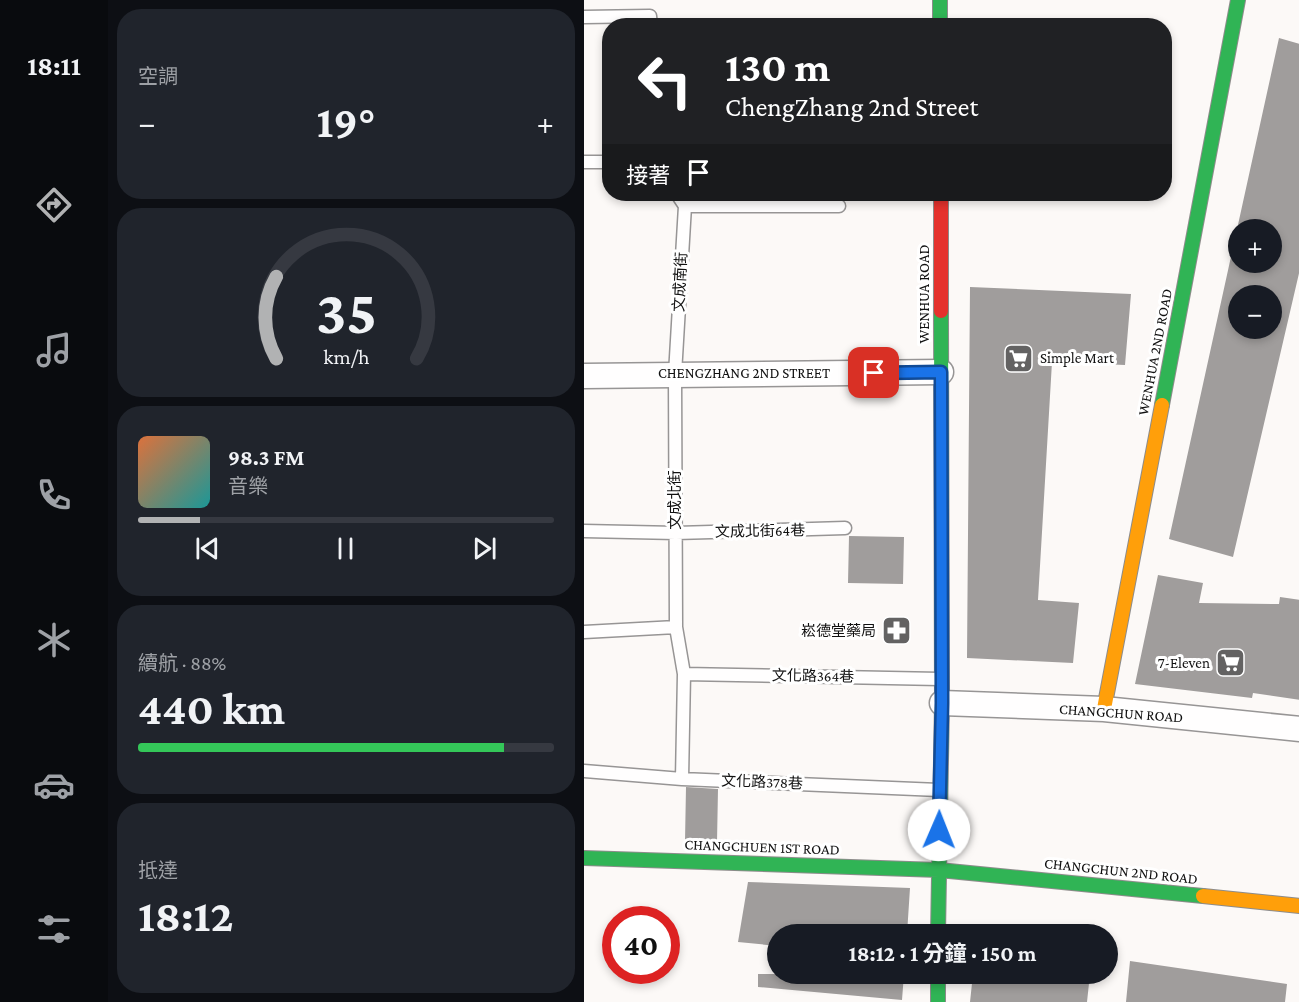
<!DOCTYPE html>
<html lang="zh-TW">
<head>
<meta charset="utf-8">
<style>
  :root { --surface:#171b24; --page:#20242c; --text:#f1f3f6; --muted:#9ea1a6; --line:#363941; --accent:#b1b2b3 }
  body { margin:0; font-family:"Crimson Pro","Noto Sans TC",serif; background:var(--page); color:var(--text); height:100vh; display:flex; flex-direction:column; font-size:22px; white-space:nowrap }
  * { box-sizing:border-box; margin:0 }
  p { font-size:20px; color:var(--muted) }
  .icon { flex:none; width:33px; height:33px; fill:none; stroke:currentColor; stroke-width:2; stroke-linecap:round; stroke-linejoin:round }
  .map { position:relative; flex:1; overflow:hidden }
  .drawer { display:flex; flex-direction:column; gap:9px; padding:9px; background:#0d0f14; width:476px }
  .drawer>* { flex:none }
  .guide { position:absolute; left:18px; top:18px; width:570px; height:183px; border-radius:24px; box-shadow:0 3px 9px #0003; background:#202124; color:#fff; overflow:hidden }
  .controls { position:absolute; left:644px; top:219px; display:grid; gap:12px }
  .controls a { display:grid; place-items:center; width:54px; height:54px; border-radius:50%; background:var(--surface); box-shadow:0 3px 9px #0003; font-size:30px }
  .speed { position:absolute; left:18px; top:906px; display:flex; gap:12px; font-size:30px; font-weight:700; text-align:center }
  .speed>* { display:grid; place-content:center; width:78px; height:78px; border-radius:50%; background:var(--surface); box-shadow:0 3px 9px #0003; line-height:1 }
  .speed .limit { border:9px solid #d22; background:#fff; color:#111 }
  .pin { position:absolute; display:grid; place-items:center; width:51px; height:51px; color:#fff; margin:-26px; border-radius:12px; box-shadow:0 3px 9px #0006 }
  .me { position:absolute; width:66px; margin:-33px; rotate:1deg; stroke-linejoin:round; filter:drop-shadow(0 0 4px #0008) }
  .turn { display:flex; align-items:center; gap:21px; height:126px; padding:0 24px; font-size:27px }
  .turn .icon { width:78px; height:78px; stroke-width:2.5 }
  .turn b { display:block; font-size:42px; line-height:51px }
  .then { display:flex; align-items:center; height:57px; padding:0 24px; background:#0003; gap:12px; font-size:22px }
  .big { font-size:45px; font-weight:700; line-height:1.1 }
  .drawer .card { flex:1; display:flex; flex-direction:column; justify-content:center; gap:9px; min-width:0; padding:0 21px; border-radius:24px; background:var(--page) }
  .drawer .dial { align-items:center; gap:0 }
  .dial svg { height:156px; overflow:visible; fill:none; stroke:var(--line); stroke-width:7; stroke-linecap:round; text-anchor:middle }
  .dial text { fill:var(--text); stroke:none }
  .song { display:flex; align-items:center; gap:18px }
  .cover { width:72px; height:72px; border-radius:9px; background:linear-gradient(135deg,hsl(20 70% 55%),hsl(180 70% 35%)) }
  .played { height:6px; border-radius:3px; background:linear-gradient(90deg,var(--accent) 15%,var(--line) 15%) }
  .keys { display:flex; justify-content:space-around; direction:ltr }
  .heat { display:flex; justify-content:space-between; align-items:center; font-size:33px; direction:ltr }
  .charge { height:9px; border-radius:4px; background:linear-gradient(90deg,#34c759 88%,var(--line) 0) }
  .trip { position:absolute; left:183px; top:924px; width:351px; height:60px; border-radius:30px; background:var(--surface); box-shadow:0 3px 9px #0003; font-weight:700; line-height:60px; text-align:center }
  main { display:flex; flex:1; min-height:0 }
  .tabs { display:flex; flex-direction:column; width:108px; justify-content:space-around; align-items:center; background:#090b0e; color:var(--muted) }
  .tabs .icon { width:42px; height:42px }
  .tabs .on { color:var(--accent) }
  .tabs b { font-size:27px; color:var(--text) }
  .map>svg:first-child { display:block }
  .building { fill:#a09d9c; fill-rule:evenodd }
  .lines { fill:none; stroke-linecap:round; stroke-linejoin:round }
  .lane-casing { stroke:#979595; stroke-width:15 }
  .street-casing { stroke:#979595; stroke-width:27 }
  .fast-casing { stroke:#8d8c8b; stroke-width:16 }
  .slow-casing { stroke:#8d8c8b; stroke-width:16 }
  .jam-casing { stroke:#8d8c8b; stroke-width:16 }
  .lane { stroke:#fffefe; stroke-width:12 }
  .street { stroke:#fffefe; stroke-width:24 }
  .fast { stroke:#30b455; stroke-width:14 }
  .slow { stroke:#ff9f0a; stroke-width:14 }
  .jam { stroke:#e5322d; stroke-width:14 }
  .route-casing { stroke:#114b97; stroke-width:15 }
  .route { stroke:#1a73e8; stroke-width:10 }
  .labels { text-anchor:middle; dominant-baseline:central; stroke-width:6; stroke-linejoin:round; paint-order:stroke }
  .street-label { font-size:15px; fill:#111; stroke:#fff }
  .poi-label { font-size:15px; fill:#111; stroke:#fff; text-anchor:end }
</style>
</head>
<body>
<main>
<nav class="tabs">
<b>18:11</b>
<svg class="icon on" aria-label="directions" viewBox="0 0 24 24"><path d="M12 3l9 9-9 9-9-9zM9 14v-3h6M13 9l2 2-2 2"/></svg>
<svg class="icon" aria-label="music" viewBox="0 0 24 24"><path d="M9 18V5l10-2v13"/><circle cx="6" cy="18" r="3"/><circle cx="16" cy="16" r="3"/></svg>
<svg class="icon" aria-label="phone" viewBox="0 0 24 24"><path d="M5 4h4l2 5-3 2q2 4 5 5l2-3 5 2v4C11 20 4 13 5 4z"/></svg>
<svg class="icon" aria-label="climate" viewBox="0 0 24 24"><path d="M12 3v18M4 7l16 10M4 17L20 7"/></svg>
<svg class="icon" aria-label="car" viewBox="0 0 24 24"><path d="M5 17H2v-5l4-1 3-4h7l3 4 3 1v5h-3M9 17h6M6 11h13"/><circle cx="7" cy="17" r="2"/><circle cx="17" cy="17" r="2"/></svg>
<svg class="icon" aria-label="filters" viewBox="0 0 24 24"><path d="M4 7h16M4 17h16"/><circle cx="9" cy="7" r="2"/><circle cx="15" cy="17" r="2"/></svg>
</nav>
<section class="drawer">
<div class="card"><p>空調</p>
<div class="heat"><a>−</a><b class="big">19°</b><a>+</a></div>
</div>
<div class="card dial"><svg viewBox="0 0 100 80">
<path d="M14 69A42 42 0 1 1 86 69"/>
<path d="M14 69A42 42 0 0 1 14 27" stroke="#b1b2b3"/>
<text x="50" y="56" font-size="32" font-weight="700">35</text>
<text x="50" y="72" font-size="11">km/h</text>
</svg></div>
<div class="card">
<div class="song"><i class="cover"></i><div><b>98.3 FM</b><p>音樂</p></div></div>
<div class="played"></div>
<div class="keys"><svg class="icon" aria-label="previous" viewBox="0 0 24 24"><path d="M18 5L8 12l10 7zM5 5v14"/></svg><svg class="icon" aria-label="pause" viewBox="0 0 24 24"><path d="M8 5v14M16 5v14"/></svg><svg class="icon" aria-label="next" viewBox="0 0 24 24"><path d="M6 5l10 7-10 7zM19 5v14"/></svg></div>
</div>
<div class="card"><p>續航 · 88%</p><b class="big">440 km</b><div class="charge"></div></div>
<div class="card"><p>抵達</p><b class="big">18:12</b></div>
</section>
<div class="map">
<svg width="716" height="1002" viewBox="0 0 716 1002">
  <rect width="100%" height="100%" fill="#fcf9f7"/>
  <path class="building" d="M695,38l21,6v225l-67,288 -64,-18zM654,230h33v32h-33zM654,296h33v32h-33z
    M386,287l161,7 -6,71 -73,-3 -14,238 41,3 -6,60 -106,-5z
    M265,536l55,1 -1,47 -55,-1z
    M574,575l45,8 -4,20 80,1 1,-7 20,3v100l-47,-7 -1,5 -117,-14z
    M102,787l32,2 -1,53 -32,-1z
    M164,882l162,6 -3,46h-129v12l-40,-4z
    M546,961l157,23 -2,18h-159z
    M174,974h146l-2,26 -144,-13z
    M389,974h117l-3,28h-117z"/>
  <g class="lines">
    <defs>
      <path id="lane" d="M0,17l66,-1 1,10
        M0,162h26
        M93,194l8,12 -10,168 1,253 8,47 -2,105
        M101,206h154
        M0,531l92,2 169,-5
        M0,632l92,-5
        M100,674l256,5
        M0,771l98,8 257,11"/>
      <path id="street" d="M0,376l357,-4
        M358,703l162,6 196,20"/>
      <path id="fast" d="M356,0v26
        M578,405l76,-405
        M0,858l355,12 264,26
        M354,934l4,-231 -1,-392
        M354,974v28"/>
      <path id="slow" d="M520,709l58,-304
        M619,896l97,10"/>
      <path id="jam" d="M357,194v117"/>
    </defs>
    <use href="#lane" class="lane-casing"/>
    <use href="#street" class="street-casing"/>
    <use href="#fast" class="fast-casing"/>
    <use href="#slow" class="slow-casing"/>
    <use href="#jam" class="jam-casing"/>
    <use href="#lane" class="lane"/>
    <use href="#street" class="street"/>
    <use href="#fast" class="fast"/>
    <use href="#slow" class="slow"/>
    <use href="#jam" class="jam"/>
  </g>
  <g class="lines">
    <defs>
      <path id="route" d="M290,373l67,-1 1,331 -3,127"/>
    </defs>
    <use href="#route" class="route-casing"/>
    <use href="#route" class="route"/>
  </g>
  <defs>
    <symbol id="supermarket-square" viewBox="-11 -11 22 22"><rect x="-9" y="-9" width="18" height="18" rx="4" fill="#636262" stroke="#fff"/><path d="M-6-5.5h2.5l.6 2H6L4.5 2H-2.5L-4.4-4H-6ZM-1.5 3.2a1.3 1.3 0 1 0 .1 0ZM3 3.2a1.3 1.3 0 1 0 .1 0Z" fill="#fff"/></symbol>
    <symbol id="pharmacy-square" viewBox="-11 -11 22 22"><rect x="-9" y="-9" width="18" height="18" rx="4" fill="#636262" stroke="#fff"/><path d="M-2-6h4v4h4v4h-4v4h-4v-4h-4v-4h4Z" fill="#fff"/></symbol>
  </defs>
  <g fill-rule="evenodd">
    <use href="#supermarket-square" x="418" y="342" width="33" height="33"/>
    <use href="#pharmacy-square" x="296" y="614" width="33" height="33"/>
    <use href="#supermarket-square" x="630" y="646" width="33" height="33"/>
  </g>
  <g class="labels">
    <g class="street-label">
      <text transform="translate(96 282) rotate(-87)">文成南街</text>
      <text transform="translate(340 294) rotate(-90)">WENHUA ROAD</text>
      <text transform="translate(571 352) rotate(-79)">WENHUA 2ND ROAD</text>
      <text x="160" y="373">CHENGZHANG 2ND STREET</text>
      <text transform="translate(91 500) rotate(-90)">文成北街</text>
      <text transform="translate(176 531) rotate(-1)">文成北街64巷</text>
      <text transform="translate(229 676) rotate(1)">文化路364巷</text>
      <text transform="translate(537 713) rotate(4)">CHANGCHUN ROAD</text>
      <text transform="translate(178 782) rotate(2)">文化路378巷</text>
      <text transform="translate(178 847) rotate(2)">CHANGCHUEN 1ST ROAD</text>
      <text transform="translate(537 871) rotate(6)">CHANGCHUN 2ND ROAD</text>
    </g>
    <g class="poi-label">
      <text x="456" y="358" text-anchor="start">Simple Mart</text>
      <text x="292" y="631">崧德堂藥局</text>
      <text x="626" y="663">7-Eleven</text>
    </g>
  </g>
</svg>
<div class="controls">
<a>+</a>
<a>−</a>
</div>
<div class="speed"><div class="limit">40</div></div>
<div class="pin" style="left:290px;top:373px;background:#d93025"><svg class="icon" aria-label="arrive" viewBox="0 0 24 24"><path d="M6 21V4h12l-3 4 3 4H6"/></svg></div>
<svg class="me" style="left:355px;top:830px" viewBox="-20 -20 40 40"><circle r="19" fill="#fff"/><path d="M0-13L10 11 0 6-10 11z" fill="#1a73e8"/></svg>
<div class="trip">18:12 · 1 分鐘 · 150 m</div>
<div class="guide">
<div class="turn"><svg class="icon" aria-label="left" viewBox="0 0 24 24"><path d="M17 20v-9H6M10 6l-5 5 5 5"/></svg><div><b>130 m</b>ChengZhang 2nd Street</div></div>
<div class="then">接著<svg class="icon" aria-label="arrive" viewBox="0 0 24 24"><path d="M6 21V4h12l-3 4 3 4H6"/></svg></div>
</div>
</div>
</main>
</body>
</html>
